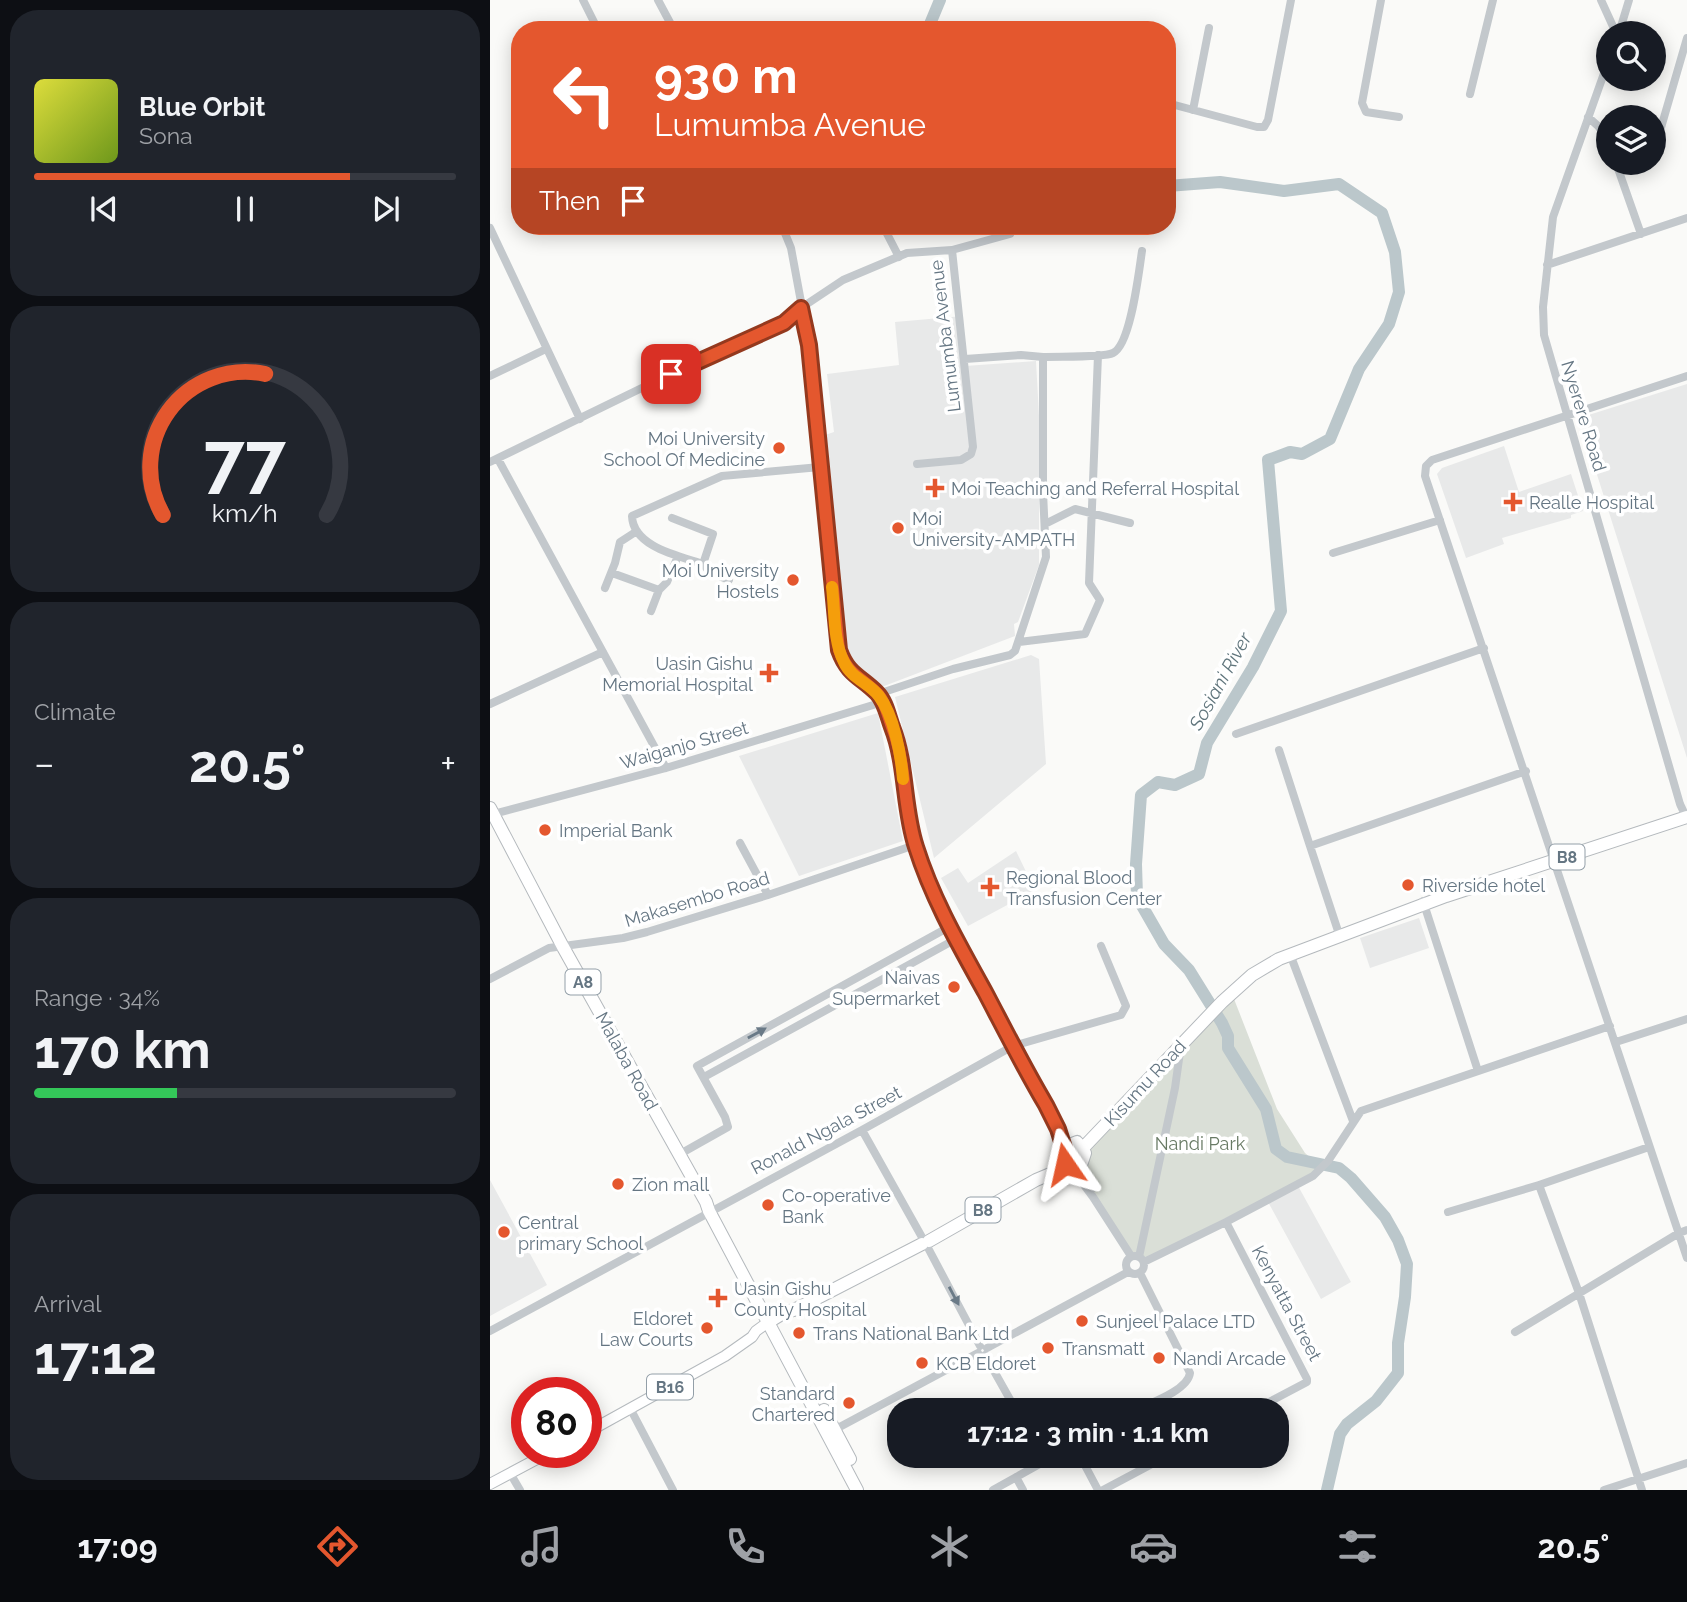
<!DOCTYPE html>
<html lang="en">
<head>
<meta charset="utf-8">
<style>
  :root { --surface:#171b24; --page:#20242c; --text:#f1f3f6; --muted:#9ea1a6; --line:#363941; --accent:#e4572e }
  body { margin:0; font-family:Raleway,sans-serif; background:var(--page); color:var(--text); height:100vh; display:flex; flex-direction:column; font-size:26px; white-space:nowrap }
  * { box-sizing:border-box; margin:0 }
  p { font-size:23px; color:var(--muted) }
  .icon { flex:none; width:38px; height:38px; fill:none; stroke:currentColor; stroke-width:2; stroke-linecap:round; stroke-linejoin:round }
  .map { position:relative; flex:1; overflow:hidden }
  .sheet { display:flex; flex-direction:column; gap:10px; padding:10px; background:#0d0f14; width:490px }
  .sheet>* { flex:none }
  .guide { position:absolute; left:21px; top:21px; width:665px; height:214px; border-radius:28px; box-shadow:0 4px 18px #0003; background:#e4572e; color:#fff; overflow:hidden }
  .fabs { position:absolute; left:1106px; top:21px; display:grid; gap:14px }
  .fabs a { display:grid; place-items:center; width:70px; height:70px; border-radius:50%; background:var(--surface); box-shadow:0 4px 18px #0003; font-size:35px }
  .speed { position:absolute; left:21px; top:1377px; display:flex; gap:14px; font-size:35px; font-weight:700; text-align:center }
  .speed>* { display:grid; place-content:center; width:91px; height:91px; border-radius:50%; background:var(--surface); box-shadow:0 4px 18px #0003; line-height:1 }
  .speed .limit { border:10px solid #d22; background:#fff; color:#111 }
  .pin { position:absolute; display:grid; place-items:center; width:60px; height:60px; color:#fff; margin:-30px; border-radius:14px; box-shadow:0 4px 10px #0006 }
  .me { position:absolute; width:77px; margin:-38px; rotate:349deg; stroke-linejoin:round; filter:drop-shadow(0 0 5px #0008) }
  .turn { display:flex; align-items:center; gap:24px; height:147px; padding:0 28px; font-size:32px }
  .turn .icon { width:91px; height:91px; stroke-width:2.5 }
  .turn b { display:block; font-size:49px; line-height:60px }
  .then { display:flex; align-items:center; height:66px; padding:0 28px; background:#0003; gap:14px; font-size:26px }
  .big { font-size:52px; font-weight:700; line-height:1.1 }
  .sheet .card { flex:1; display:flex; flex-direction:column; justify-content:center; gap:10px; min-width:0; padding:0 24px; border-radius:28px; background:var(--page) }
  .sheet .dial { align-items:center; gap:0 }
  .dial svg { height:182px; overflow:visible; fill:none; stroke:var(--line); stroke-width:7; stroke-linecap:round; text-anchor:middle }
  .dial text { fill:var(--text); stroke:none }
  .song { display:flex; align-items:center; gap:21px }
  .cover { width:84px; height:84px; border-radius:10px; background:linear-gradient(135deg,hsl(60 70% 55%),hsl(80 70% 35%)) }
  .played { height:7px; border-radius:4px; background:linear-gradient(90deg,var(--accent) 75%,var(--line) 75%) }
  .keys { display:flex; justify-content:space-around; direction:ltr }
  .heat { display:flex; justify-content:space-between; align-items:center; font-size:38px; direction:ltr }
  .charge { height:10px; border-radius:5px; background:linear-gradient(90deg,#34c759 34%,var(--line) 0) }
  .trip { position:absolute; left:397px; top:1398px; width:402px; height:70px; border-radius:28px; background:var(--surface); box-shadow:0 4px 18px #0003; font-weight:700; line-height:70px; text-align:center }
  .dock { display:flex; height:112px; justify-content:space-around; align-items:center; background:#090b0e; color:var(--muted) }
  .dock .icon { width:49px; height:49px }
  .dock .current { color:var(--accent) }
  .dock b { font-size:32px; color:var(--text) }
  main { display:flex; flex:1; min-height:0 }
  .map>svg:first-child { display:block }
  .built { fill:#e8e9e9 }
  .green { fill:#dadfd7 }
  .lines { fill:none; stroke-linecap:round; stroke-linejoin:round }
  .river { stroke:#bbc7cb; stroke-width:12 }
  .major-casing { stroke:#b5babe; stroke-width:12 }
  .highway-casing { stroke:#b4b9bd; stroke-width:14 }
  .minor { stroke:#c3c8cc; stroke-width:8 }
  .major { stroke:#fff; stroke-width:10 }
  .highway { stroke:#fff; stroke-width:12 }
  .oneway { fill:#6a7a87 }
  .route-casing { stroke:#94391e; stroke-width:18 }
  .route { stroke:#e4572e; stroke-width:12 }
  .slow { stroke:#f59e0b; stroke-width:12 }
  .poi-dot { fill:#e4572e; stroke:#fff; stroke-width:2.5 }
  .labels { text-anchor:middle; dominant-baseline:central; stroke-width:7; stroke-linejoin:round; paint-order:stroke }
  .shield { fill:#fff; stroke:#939fa8; stroke-width:2 }
  .shield-label { font-size:16px; font-weight:bold; fill:#657683 }
  .street-label { font-size:18px; fill:#657683; stroke:#fff }
  .poi-label { font-size:18px; fill:#657683; stroke:#fff; text-anchor:start }
  .park-label { font-size:18px; fill:#687a64; stroke:#fff }
  .water-label { font-size:19px; font-style:italic; fill:#60757c; stroke:#fff }
</style>
</head>
<body>
<main>
<section class="sheet">
<div class="card">
<div class="song"><i class="cover"></i><div><b>Blue Orbit</b><p>Sona</p></div></div>
<div class="played"></div>
<div class="keys"><svg class="icon" aria-label="previous" viewBox="0 0 24 24"><path d="M18 5L8 12l10 7zM5 5v14"/></svg><svg class="icon" aria-label="pause" viewBox="0 0 24 24"><path d="M8 5v14M16 5v14"/></svg><svg class="icon" aria-label="next" viewBox="0 0 24 24"><path d="M6 5l10 7-10 7zM19 5v14"/></svg></div>
</div>
<div class="card dial"><svg viewBox="0 0 100 80">
<path d="M14 69A42 42 0 1 1 86 69"/>
<path d="M14 69A42 42 0 0 1 59 7" stroke="#e4572e"/>
<text x="50" y="56" font-size="32" font-weight="700">77</text>
<text x="50" y="72" font-size="11">km/h</text>
</svg></div>
<div class="card"><p>Climate</p>
<div class="heat"><a>−</a><b class="big">20.5°</b><a>+</a></div>
</div>
<div class="card"><p>Range · 34%</p><b class="big">170 km</b><div class="charge"></div></div>
<div class="card"><p>Arrival</p><b class="big">17:12</b></div>
</section>
<div class="map">
<svg width="1197" height="1490" viewBox="0 0 1197 1490">
  <rect width="100%" height="100%" fill="#fafaf8"/>
  <path class="built" d="M473,316l2,50 71,-5 3,55v149l-21,57 -4,2 1,12 -136,52 -30,-26 -24,-227 9,-3 -7,-58 72,-9 -4,-43z
    M1197,384v374l-108,-340z
    M1014,446l15,46 52,-18 12,37 -12,4v3l-69,20 2,6 -38,14 -29,-84 5,-6z
    M541,655l8,4 7,105 -112,94 -39,-161z
    M388,713l25,128 -104,35 -60,-120z
    M526,851l19,39 -67,36 -27,-48 17,-10 10,15z
    M929,918l10,30 -59,20 -10,-30z
    M0,1180l57,105 -57,31z
    M807,1184l54,98 -30,17 -54,-99z"/>
  <path class="green" d="M744,999l43,110 28,44 7,6 15,1 -16,15 -167,85 -6,-5h-7c-20,-33 -48,-67 -47,-107z"/>
  <g class="lines">
    <path class="river" d="M440,30v-6l10,-24
      M677,186l53,-4 64,9 55,-7 43,29 13,39 4,40 -10,32 -30,45 -29,70 -28,15 -12,-2 -22,8 13,151 -28,56 -46,76 -8,31 -24,11 -17,-3 -17,13 -5,69 1,33 27,47 25,26 33,53 6,13v12l38,61 10,40 11,8 52,11 12,10 34,39 13,23 9,24 -2,33 -7,46v30l-22,28 -29,23 -7,10 -13,56"/>
    <defs>
      <path id="major" d="M96,1433l139,-77 27,-19 4,-6 11,-8
        M0,1484l60,-32"/>
      <path id="highway" d="M0,808l73,139 143,255 3,9 148,279
        M587,1142l8,11 -3,9 -9,8 -8,-6 -2,-9 4,-9z
        M593,1148l139,-146 30,-27 27,-16 167,-63 241,-79
        M439,1241l107,-61 31,-13
        M277,1323l18,-11 9,-2 128,-66
        M334,1410l26,49"/>
    </defs>
    <use href="#major" class="major-casing"/>
    <use href="#highway" class="highway-casing"/>
    <path class="minor" d="M93,0l15,30
      M168,0l16,30
      M891,0l-19,103 4,9 33,5
      M1111,0l15,33
      M1129,33l10,-33
      M1118,62l-55,155 -10,90 1,28 136,469 7,15
      M980,94l23,-94
      M681,104l86,23h7l4,-7 23,-120
      M703,110l16,-82
      M1098,117l10,9 10,14
      M1166,145l31,-107
      M1126,163l25,71
      M292,226l9,22 18,97 30,305c9,25 21,26 38,43 8,8 11,23 15,34 15,38 11,81 24,120 16,51 43,98 69,145 20,38 39,76 61,113l12,24 7,22
      M393,226l16,31
      M0,228l90,191
      M462,250l58,-16
      M1057,265l140,-47
      M553,357c14,-1 59,1 70,-4 18,-8 26,-83 29,-102
      M0,376l56,-27
      M1197,376l-255,84 -6,6 -1,10 262,782
      M8,459l168,309
      M0,462l203,-99 91,-40 17,-15 42,-28 64,-27 45,-3 21,197 -2,7 -10,6 -44,4
      M182,518l41,16 -10,30
      M555,524l30,-15 55,14
      M843,553l107,-33
      M122,573l47,17 8,-8 11,-26
      M239,580l-19,-8 -7,-8c-24,-8 -70,-17 -71,-48l90,-40 98,-9
      M115,588l10,-25 5,-21 17,-11
      M161,611l8,-21
      M529,642l66,-8 15,-34 -11,-17 9,-228
      M388,694l75,-25 57,-14 5,-4 31,-94 -3,-65v-135l-22,-2 -56,4
      M0,704l113,-52
      M746,734l248,-86
      M789,750l31,96
      M0,815l176,-47 217,-66
      M250,843l28,52
      M933,901l55,170
      M848,931l-28,-85 216,-75
      M800,954l63,167
      M0,979l59,-31 74,-10 24,-6 121,-37 147,-50
      M1126,1042l71,-23
      M214,1077l252,-138
      M372,1130l61,109
      M190,1154l48,-27 -3,-10 -28,-51 252,-139
      M592,1162l9,28
      M583,1170l20,27 38,59
      M958,1212l91,-27
      M736,1222l81,157v3l-53,28
      M437,1246l53,100
      M636 1265a9 9 0 1 1 18 0a9 9 0 1 1-18 0Z
      M649,1257l36,-169 5,-36 -2,-4
      M654,1262l82,-40 87,-46 15,-15 33,-50 249,-85
      M0,1331l372,-201 151,-84 108,-31 5,-9 -25,-60
      M1025,1332l164,-99 8,-3
      M497,1348l141,-76
      M495,1355l31,55
      M141,1410l42,80
      M646,1410c15,-7 52,-20 54,-37l-50,-100
      M344,1430l144,-77
      M590,1456l18,34
      M20,1473l10,17
      M526,1477l7,13
      M503,1490l61,-34
      M613,1490l64,-34
      M1114,1490l83,-27
      M1152,1490l-63,-197 -40,-108 110,-38"/>
    <use href="#major" class="major"/>
    <use href="#highway" class="highway"/>
  </g>
  <defs><path id="oneway-solid" d="M-6-.8H1V-3.2L6.5 0L1 3.2V.8H-6Z" transform="scale(1.75)"/></defs>
  <g class="oneway">
    <use href="#oneway-solid" transform="translate(267 1033) rotate(-29)"/>
    <use href="#oneway-solid" transform="translate(464 1296) rotate(62)"/>
  </g>
  <g class="lines">
    <defs>
      <path id="route" d="M181,374l113,-51 17,-15 8,37 30,305c9,25 21,26 38,43 8,8 11,23 15,34 15,38 11,81 24,120 16,51 43,98 69,145 20,38 39,76 61,113l12,24 7,22v13"/>
    </defs>
    <use href="#route" class="route-casing"/>
    <use href="#route" class="route"/>
    <path class="slow" d="M342,587c3,24 1,54 12,75 7,16 25,21 35,34 15,20 22,59 24,83"/>
  </g>
  <g class="poi-dot">
    <circle cx="289" cy="448" r="7"/>
    <path d="M441.5 477.5h7v7h7v7h-7v7h-7v-7h-7v-7h7z"/>
    <path d="M1019.5 491.5h7v7h7v7h-7v7h-7v-7h-7v-7h7z"/>
    <circle cx="408" cy="528" r="7"/>
    <circle cx="303" cy="580" r="7"/>
    <path d="M275.5 662.5h7v7h7v7h-7v7h-7v-7h-7v-7h7z"/>
    <circle cx="55" cy="830" r="7"/>
    <circle cx="918" cy="885" r="7"/>
    <path d="M496.5 876.5h7v7h7v7h-7v7h-7v-7h-7v-7h7z"/>
    <circle cx="464" cy="987" r="7"/>
    <circle cx="128" cy="1184" r="7"/>
    <circle cx="278" cy="1205" r="7"/>
    <circle cx="14" cy="1232" r="7"/>
    <path d="M224.5 1287.5h7v7h7v7h-7v7h-7v-7h-7v-7h7z"/>
    <circle cx="592" cy="1321" r="7"/>
    <circle cx="217" cy="1328" r="7"/>
    <circle cx="309" cy="1333" r="7"/>
    <circle cx="558" cy="1348" r="7"/>
    <circle cx="669" cy="1358" r="7"/>
    <circle cx="432" cy="1363" r="7"/>
    <circle cx="359" cy="1403" r="7"/>
  </g>
  <g class="labels">
    <g class="shield">
      <rect x="1059.5" y="844.5" width="35" height="25" rx="5"/>
      <rect x="75.5" y="969.5" width="35" height="25" rx="5"/>
      <rect x="475.5" y="1197.5" width="35" height="25" rx="5"/>
      <rect x="157" y="1374.5" width="46" height="25" rx="5"/>
    </g>
    <g class="shield-label">
      <text x="1077" y="857">B8</text>
      <text x="93" y="982">A8</text>
      <text x="493" y="1210">B8</text>
      <text x="180" y="1387">B16</text>
    </g>
    <g class="street-label">
      <text transform="translate(455 336) rotate(-97)">Lumumba Avenue</text>
      <text transform="translate(1094 416) rotate(73)">Nyerere Road</text>
      <text transform="translate(194 745) rotate(-16)">Waiganjo Street</text>
      <text transform="translate(207 899) rotate(-17)">Makasembo Road</text>
      <text transform="translate(137 1061) rotate(61)">Malaba Road</text>
      <text transform="translate(655 1083) rotate(-47)">Kisumu Road</text>
      <text transform="translate(336 1130) rotate(-28)">Ronald Ngala Street</text>
      <text transform="translate(797 1303) rotate(62)">Kenyatta Street</text>
    </g>
    <g class="poi-label">
      <text x="275" y="438" text-anchor="end">Moi University<tspan x="275" dy="21">School Of Medicine</tspan></text>
      <text x="461" y="488">Moi Teaching and Referral Hospital</text>
      <text x="1039" y="502">Realle Hospital</text>
      <text x="422" y="518">Moi<tspan x="422" dy="21">University-AMPATH</tspan></text>
      <text x="289" y="570" text-anchor="end">Moi University<tspan x="289" dy="21">Hostels</tspan></text>
      <text x="263" y="663" text-anchor="end">Uasin Gishu<tspan x="263" dy="21">Memorial Hospital</tspan></text>
      <text x="69" y="830">Imperial Bank</text>
      <text x="516" y="877">Regional Blood<tspan x="516" dy="21">Transfusion Center</tspan></text>
      <text x="932" y="885">Riverside hotel</text>
      <text x="450" y="977" text-anchor="end">Naivas<tspan x="450" dy="21">Supermarket</tspan></text>
      <text x="142" y="1184">Zion mall</text>
      <text x="292" y="1195">Co-operative<tspan x="292" dy="21">Bank</tspan></text>
      <text x="28" y="1222">Central<tspan x="28" dy="21">primary School</tspan></text>
      <text x="244" y="1288">Uasin Gishu<tspan x="244" dy="21">County Hospital</tspan></text>
      <text x="203" y="1318" text-anchor="end">Eldoret<tspan x="203" dy="21">Law Courts</tspan></text>
      <text x="606" y="1321">Sunjeel Palace LTD</text>
      <text x="323" y="1333">Trans National Bank Ltd</text>
      <text x="572" y="1348">Transmatt</text>
      <text x="683" y="1358">Nandi Arcade</text>
      <text x="446" y="1363">KCB Eldoret</text>
      <text x="345" y="1393" text-anchor="end">Standard<tspan x="345" dy="21">Chartered</tspan></text>
    </g>
    <g class="park-label">
      <text x="710" y="1143">Nandi Park</text>
    </g>
    <g class="water-label">
      <text transform="translate(730 681) rotate(-61)">Sosiani River</text>
    </g>
  </g>
</svg>
<div class="fabs">
<a><svg class="icon" aria-label="search" viewBox="0 0 24 24"><circle cx="10" cy="10" r="6"/><path d="M15 15l6 6"/></svg></a>
<a><svg class="icon" aria-label="layers" viewBox="0 0 24 24"><path d="M12 4l9 5-9 5-9-5zM3 14l9 5 9-5"/></svg></a>
</div>
<div class="speed"><div class="limit">80</div></div>
<div class="pin" style="left:181px;top:374px;background:#d93025"><svg class="icon" aria-label="arrive" viewBox="0 0 24 24"><path d="M6 21V4h12l-3 4 3 4H6"/></svg></div>
<svg class="me" style="left:575px;top:1164px" viewBox="-20 -20 40 40"><path d="M0-17L14 15 0 8-14 15z" fill="#e4572e" stroke="#fff" stroke-width="4"/></svg>
<div class="trip">17:12 · 3 min · 1.1 km</div>
<div class="guide">
<div class="turn"><svg class="icon" aria-label="left" viewBox="0 0 24 24"><path d="M17 20v-9H6M10 6l-5 5 5 5"/></svg><div><b>930 m</b>Lumumba Avenue</div></div>
<div class="then">Then<svg class="icon" aria-label="arrive" viewBox="0 0 24 24"><path d="M6 21V4h12l-3 4 3 4H6"/></svg></div>
</div>
</div>
</main>
<nav class="dock">
<b>17:09</b>
<svg class="icon current" aria-label="directions" viewBox="0 0 24 24"><path d="M12 3l9 9-9 9-9-9zM9 14v-3h6M13 9l2 2-2 2"/></svg>
<svg class="icon" aria-label="music" viewBox="0 0 24 24"><path d="M9 18V5l10-2v13"/><circle cx="6" cy="18" r="3"/><circle cx="16" cy="16" r="3"/></svg>
<svg class="icon" aria-label="phone" viewBox="0 0 24 24"><path d="M5 4h4l2 5-3 2q2 4 5 5l2-3 5 2v4C11 20 4 13 5 4z"/></svg>
<svg class="icon" aria-label="climate" viewBox="0 0 24 24"><path d="M12 3v18M4 7l16 10M4 17L20 7"/></svg>
<svg class="icon" aria-label="car" viewBox="0 0 24 24"><path d="M5 17H2v-5l4-1 3-4h7l3 4 3 1v5h-3M9 17h6M6 11h13"/><circle cx="7" cy="17" r="2"/><circle cx="17" cy="17" r="2"/></svg>
<svg class="icon" aria-label="filters" viewBox="0 0 24 24"><path d="M4 7h16M4 17h16"/><circle cx="9" cy="7" r="2"/><circle cx="15" cy="17" r="2"/></svg>
<b>20.5°</b>
</nav>
</body>
</html>
